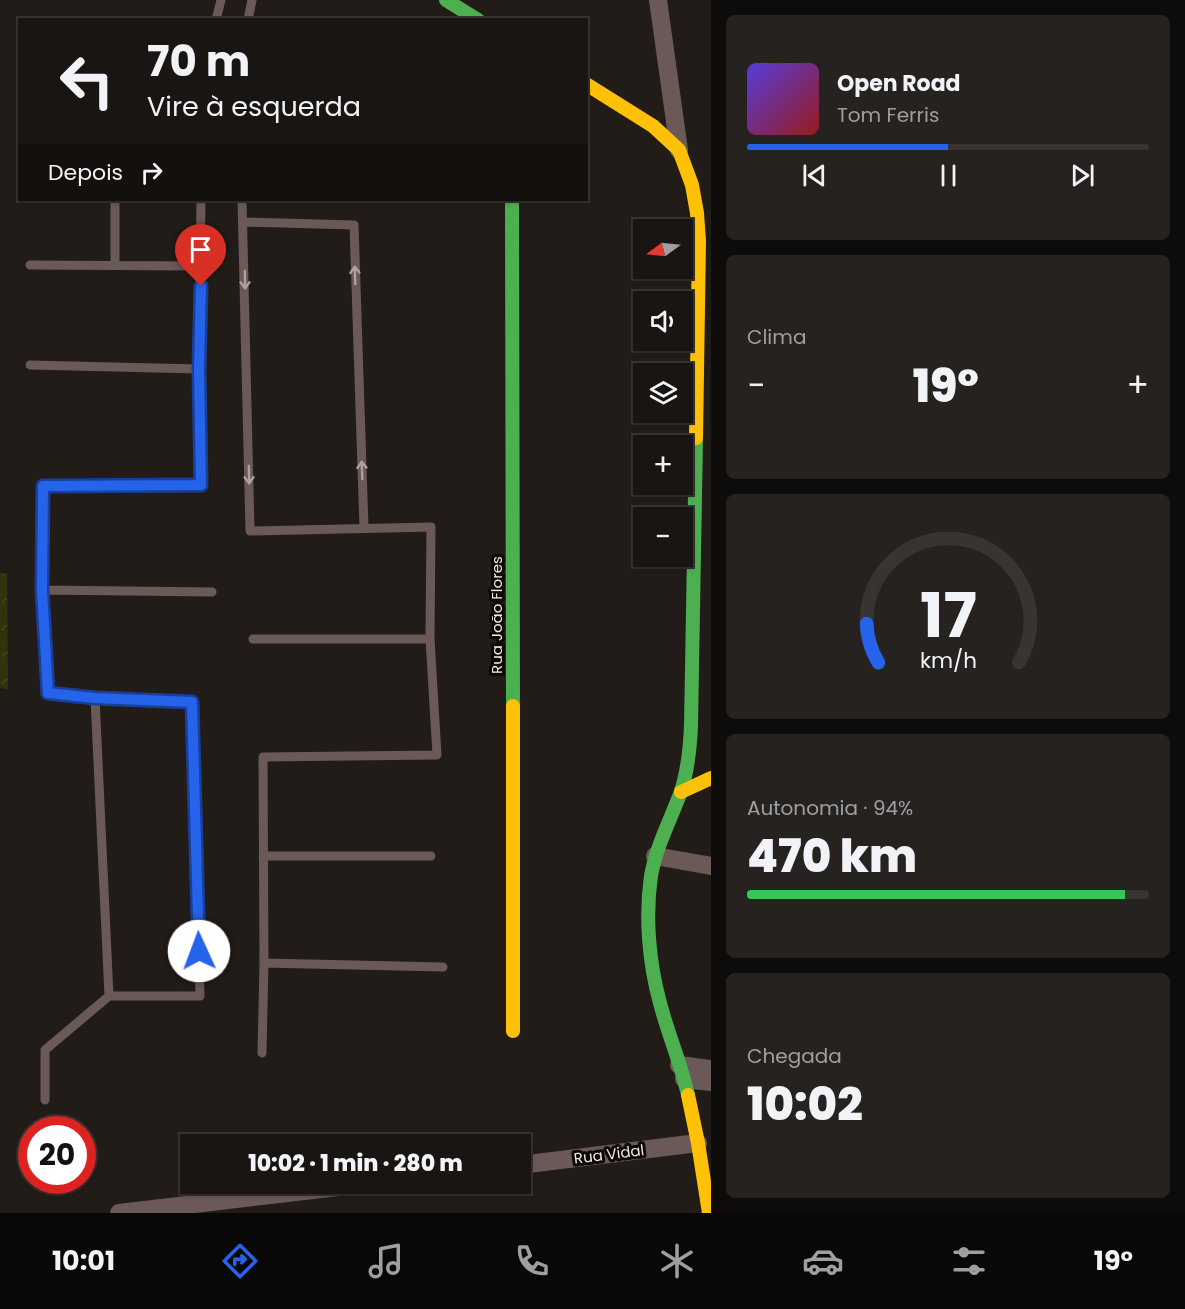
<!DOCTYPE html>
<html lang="pt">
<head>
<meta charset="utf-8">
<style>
  :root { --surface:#191512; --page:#262220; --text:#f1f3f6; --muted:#9f9f9f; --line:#373432; --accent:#2563eb }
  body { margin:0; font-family:Poppins,sans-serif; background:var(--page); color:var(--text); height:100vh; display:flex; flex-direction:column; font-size:22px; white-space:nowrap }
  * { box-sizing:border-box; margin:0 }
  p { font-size:20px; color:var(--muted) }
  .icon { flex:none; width:33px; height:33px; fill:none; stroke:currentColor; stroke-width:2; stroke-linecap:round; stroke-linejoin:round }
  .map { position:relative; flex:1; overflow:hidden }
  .drawer { display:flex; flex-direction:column; gap:15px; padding:15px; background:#0e0c0a; width:474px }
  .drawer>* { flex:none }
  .hud { position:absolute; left:18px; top:18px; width:570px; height:183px; border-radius:0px; box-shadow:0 2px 4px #0004,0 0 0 2px var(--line); background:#191512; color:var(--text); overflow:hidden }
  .needle { width:39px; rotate:255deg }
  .controls { position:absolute; left:633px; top:219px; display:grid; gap:12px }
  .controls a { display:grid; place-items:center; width:60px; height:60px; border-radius:0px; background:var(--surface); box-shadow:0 2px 4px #0004,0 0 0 2px var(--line); font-size:30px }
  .speed { position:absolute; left:18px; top:1116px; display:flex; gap:12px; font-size:30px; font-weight:700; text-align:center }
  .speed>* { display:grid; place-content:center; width:78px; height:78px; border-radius:50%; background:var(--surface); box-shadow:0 2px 4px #0004,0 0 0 2px var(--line); line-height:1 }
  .speed .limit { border:9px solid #d22; background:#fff; color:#111 }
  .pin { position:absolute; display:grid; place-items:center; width:51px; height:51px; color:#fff; margin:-62px -26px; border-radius:50% 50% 50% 0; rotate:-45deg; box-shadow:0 0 6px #0007 }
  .pin .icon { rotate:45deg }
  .me { position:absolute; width:66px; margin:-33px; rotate:358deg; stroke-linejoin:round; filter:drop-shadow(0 0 4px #0008) }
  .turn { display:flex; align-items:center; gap:21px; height:126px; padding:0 30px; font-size:27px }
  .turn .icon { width:78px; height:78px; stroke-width:2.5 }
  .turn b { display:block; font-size:42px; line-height:51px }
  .then { display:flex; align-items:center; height:57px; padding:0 30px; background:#0003; gap:12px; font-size:22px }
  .big { font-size:45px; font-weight:800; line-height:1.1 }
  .drawer .widget { flex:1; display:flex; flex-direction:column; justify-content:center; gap:9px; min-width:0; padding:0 21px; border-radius:9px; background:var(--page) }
  .drawer .dial { align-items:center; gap:0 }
  .dial svg { height:156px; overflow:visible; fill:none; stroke:var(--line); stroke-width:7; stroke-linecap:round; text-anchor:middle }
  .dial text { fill:var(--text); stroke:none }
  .song { display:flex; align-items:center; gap:18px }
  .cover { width:72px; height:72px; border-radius:9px; background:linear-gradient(135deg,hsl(250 70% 55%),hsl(0 70% 35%)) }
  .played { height:6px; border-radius:3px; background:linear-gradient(90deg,var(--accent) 50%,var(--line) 50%) }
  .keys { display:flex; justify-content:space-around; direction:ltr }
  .heat { display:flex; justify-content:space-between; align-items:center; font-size:33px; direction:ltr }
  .charge { height:9px; border-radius:4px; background:linear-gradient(90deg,#34c759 94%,var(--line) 0) }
  .trip { position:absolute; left:180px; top:1134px; width:351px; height:60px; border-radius:0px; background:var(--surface); box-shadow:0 2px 4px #0004,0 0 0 2px var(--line); font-weight:800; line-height:60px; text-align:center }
  .menu { display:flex; height:96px; justify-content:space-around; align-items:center; background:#0a0807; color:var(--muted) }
  .menu .icon { width:42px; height:42px }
  .menu .active { color:var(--accent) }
  .menu b { font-size:27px; color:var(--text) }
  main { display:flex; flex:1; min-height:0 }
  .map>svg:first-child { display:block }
  .park { fill:url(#park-crowns) }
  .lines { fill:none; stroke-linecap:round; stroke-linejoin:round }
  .lane { stroke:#6b5958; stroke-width:9 }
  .street { stroke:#6b5958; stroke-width:18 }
  .fast { stroke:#4caf50; stroke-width:14 }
  .slow { stroke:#ffc107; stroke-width:14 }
  .oneway { stroke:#aea29e }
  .route-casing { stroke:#184099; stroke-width:15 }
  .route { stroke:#2563eb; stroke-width:10 }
  .labels { text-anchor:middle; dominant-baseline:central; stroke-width:6; stroke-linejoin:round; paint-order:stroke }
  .street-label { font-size:15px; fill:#f0eae4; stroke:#0b0805 }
</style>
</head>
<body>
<main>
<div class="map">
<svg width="711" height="1213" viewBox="0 0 711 1213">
  <defs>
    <pattern id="park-crowns" width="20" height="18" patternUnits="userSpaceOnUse" patternTransform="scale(1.5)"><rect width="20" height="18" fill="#33330b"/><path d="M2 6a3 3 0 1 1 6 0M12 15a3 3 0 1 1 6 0" fill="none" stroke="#474723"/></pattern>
  </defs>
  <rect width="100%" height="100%" fill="#211c18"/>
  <path class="park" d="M0,573l7,1 1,115 -8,-1z"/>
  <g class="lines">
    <path class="lane" d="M216,20l5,-20
      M248,20l4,-20
      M115,200v65
      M242,200l8,331 181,-4 -1,112 7,116 -174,2 1,206 -2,90
      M243,222l111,3 10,303
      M30,265l171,1
      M30,365l169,4
      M42,590l170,2
      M253,639h177
      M95,698l14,298
      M263,856h168
      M264,963l179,4
      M45,1100v-50l64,-54h91l-8,-294 -97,-4 -47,-5 -6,-103 1,-104 158,-1 -2,-116 2,-169"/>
    <path class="street" d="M658,0l21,150
      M655,856l56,10
      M679,1065l32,4
      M684,1079l27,3
      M520,1165l178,-22
      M119,1213l245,-29"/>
    <path class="fast" d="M446,0l32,20
      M512,200l1,506
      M688,1095c-7,-31 -20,-61 -28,-92 -11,-40 -15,-86 -9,-127 5,-29 19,-55 29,-82 8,-22 10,-45 11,-68l5,-288"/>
    <path class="slow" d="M586,84l67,42 26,24 13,35 5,28 2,28 -3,197
      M513,706v325
      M681,792l30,-14
      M688,1095l10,48 11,70"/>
  </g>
  <defs><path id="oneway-shaft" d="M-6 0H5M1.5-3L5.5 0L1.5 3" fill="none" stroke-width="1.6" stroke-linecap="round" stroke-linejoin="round" transform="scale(1.5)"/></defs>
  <g class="oneway">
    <use href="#oneway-shaft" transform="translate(355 275) rotate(-92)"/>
    <use href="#oneway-shaft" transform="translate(245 280) rotate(89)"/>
    <use href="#oneway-shaft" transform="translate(362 470) rotate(-92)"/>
    <use href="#oneway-shaft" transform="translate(249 475) rotate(89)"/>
  </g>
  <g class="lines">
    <defs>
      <path id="route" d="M199,951l-7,-249 -97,-4 -47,-5 -6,-103 1,-104 158,-1 -2,-116 2,-83"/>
    </defs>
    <use href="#route" class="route-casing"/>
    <use href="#route" class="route"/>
  </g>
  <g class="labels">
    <g class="street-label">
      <text transform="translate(496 615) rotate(-90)">Rua João Flores</text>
      <text transform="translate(609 1154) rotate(-7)">Rua Vidal</text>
    </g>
  </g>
</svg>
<div class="controls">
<a><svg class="needle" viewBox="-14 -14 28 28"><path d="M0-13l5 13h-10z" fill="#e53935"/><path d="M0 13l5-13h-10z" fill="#9f9f9f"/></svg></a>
<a><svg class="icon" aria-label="sound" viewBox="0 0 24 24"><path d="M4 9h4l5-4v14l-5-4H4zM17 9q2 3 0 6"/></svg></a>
<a><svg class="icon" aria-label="layers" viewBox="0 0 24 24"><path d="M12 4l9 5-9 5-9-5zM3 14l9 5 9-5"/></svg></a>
<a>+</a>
<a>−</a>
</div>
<div class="speed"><div class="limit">20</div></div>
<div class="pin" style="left:201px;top:286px;background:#d93025"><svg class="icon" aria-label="arrive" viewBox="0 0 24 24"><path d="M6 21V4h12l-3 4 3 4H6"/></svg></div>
<svg class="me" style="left:199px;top:951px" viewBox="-20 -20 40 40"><circle r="19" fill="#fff"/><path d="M0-13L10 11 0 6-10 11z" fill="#2563eb"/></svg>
<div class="trip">10:02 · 1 min · 280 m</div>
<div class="hud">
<div class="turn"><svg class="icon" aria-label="left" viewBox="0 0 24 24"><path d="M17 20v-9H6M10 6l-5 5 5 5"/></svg><div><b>70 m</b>Vire à esquerda</div></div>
<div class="then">Depois<svg class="icon" aria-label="right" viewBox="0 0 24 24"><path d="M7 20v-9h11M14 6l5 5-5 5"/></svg></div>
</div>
</div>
<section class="drawer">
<div class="widget">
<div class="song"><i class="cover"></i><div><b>Open Road</b><p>Tom Ferris</p></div></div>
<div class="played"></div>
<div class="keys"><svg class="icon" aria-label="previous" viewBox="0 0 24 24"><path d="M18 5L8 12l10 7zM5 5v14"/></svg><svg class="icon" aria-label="pause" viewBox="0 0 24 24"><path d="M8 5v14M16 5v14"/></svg><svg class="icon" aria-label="next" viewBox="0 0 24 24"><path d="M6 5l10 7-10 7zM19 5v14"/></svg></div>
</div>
<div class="widget"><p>Clima</p>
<div class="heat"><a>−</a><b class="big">19°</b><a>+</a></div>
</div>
<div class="widget dial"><svg viewBox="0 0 100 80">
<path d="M14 69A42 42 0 1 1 86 69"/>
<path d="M14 69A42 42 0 0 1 8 49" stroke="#2563eb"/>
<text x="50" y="56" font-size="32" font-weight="700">17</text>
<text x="50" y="72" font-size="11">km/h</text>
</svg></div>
<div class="widget"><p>Autonomia · 94%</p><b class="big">470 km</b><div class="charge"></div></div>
<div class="widget"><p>Chegada</p><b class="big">10:02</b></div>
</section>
</main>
<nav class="menu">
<b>10:01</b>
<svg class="icon active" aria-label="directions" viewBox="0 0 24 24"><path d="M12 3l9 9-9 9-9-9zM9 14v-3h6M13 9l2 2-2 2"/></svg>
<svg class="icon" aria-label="music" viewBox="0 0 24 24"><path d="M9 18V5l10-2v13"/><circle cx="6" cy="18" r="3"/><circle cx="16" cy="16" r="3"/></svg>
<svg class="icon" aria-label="phone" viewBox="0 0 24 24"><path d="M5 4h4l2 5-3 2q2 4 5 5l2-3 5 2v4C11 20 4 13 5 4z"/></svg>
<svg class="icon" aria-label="climate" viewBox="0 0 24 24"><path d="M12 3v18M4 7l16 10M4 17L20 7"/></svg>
<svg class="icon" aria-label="car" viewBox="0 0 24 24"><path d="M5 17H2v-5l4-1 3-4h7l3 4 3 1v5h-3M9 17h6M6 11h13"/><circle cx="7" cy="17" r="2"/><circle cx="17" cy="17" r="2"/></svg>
<svg class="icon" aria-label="filters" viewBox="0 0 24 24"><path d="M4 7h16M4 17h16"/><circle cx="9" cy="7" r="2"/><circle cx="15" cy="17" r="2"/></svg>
<b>19°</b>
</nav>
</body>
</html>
